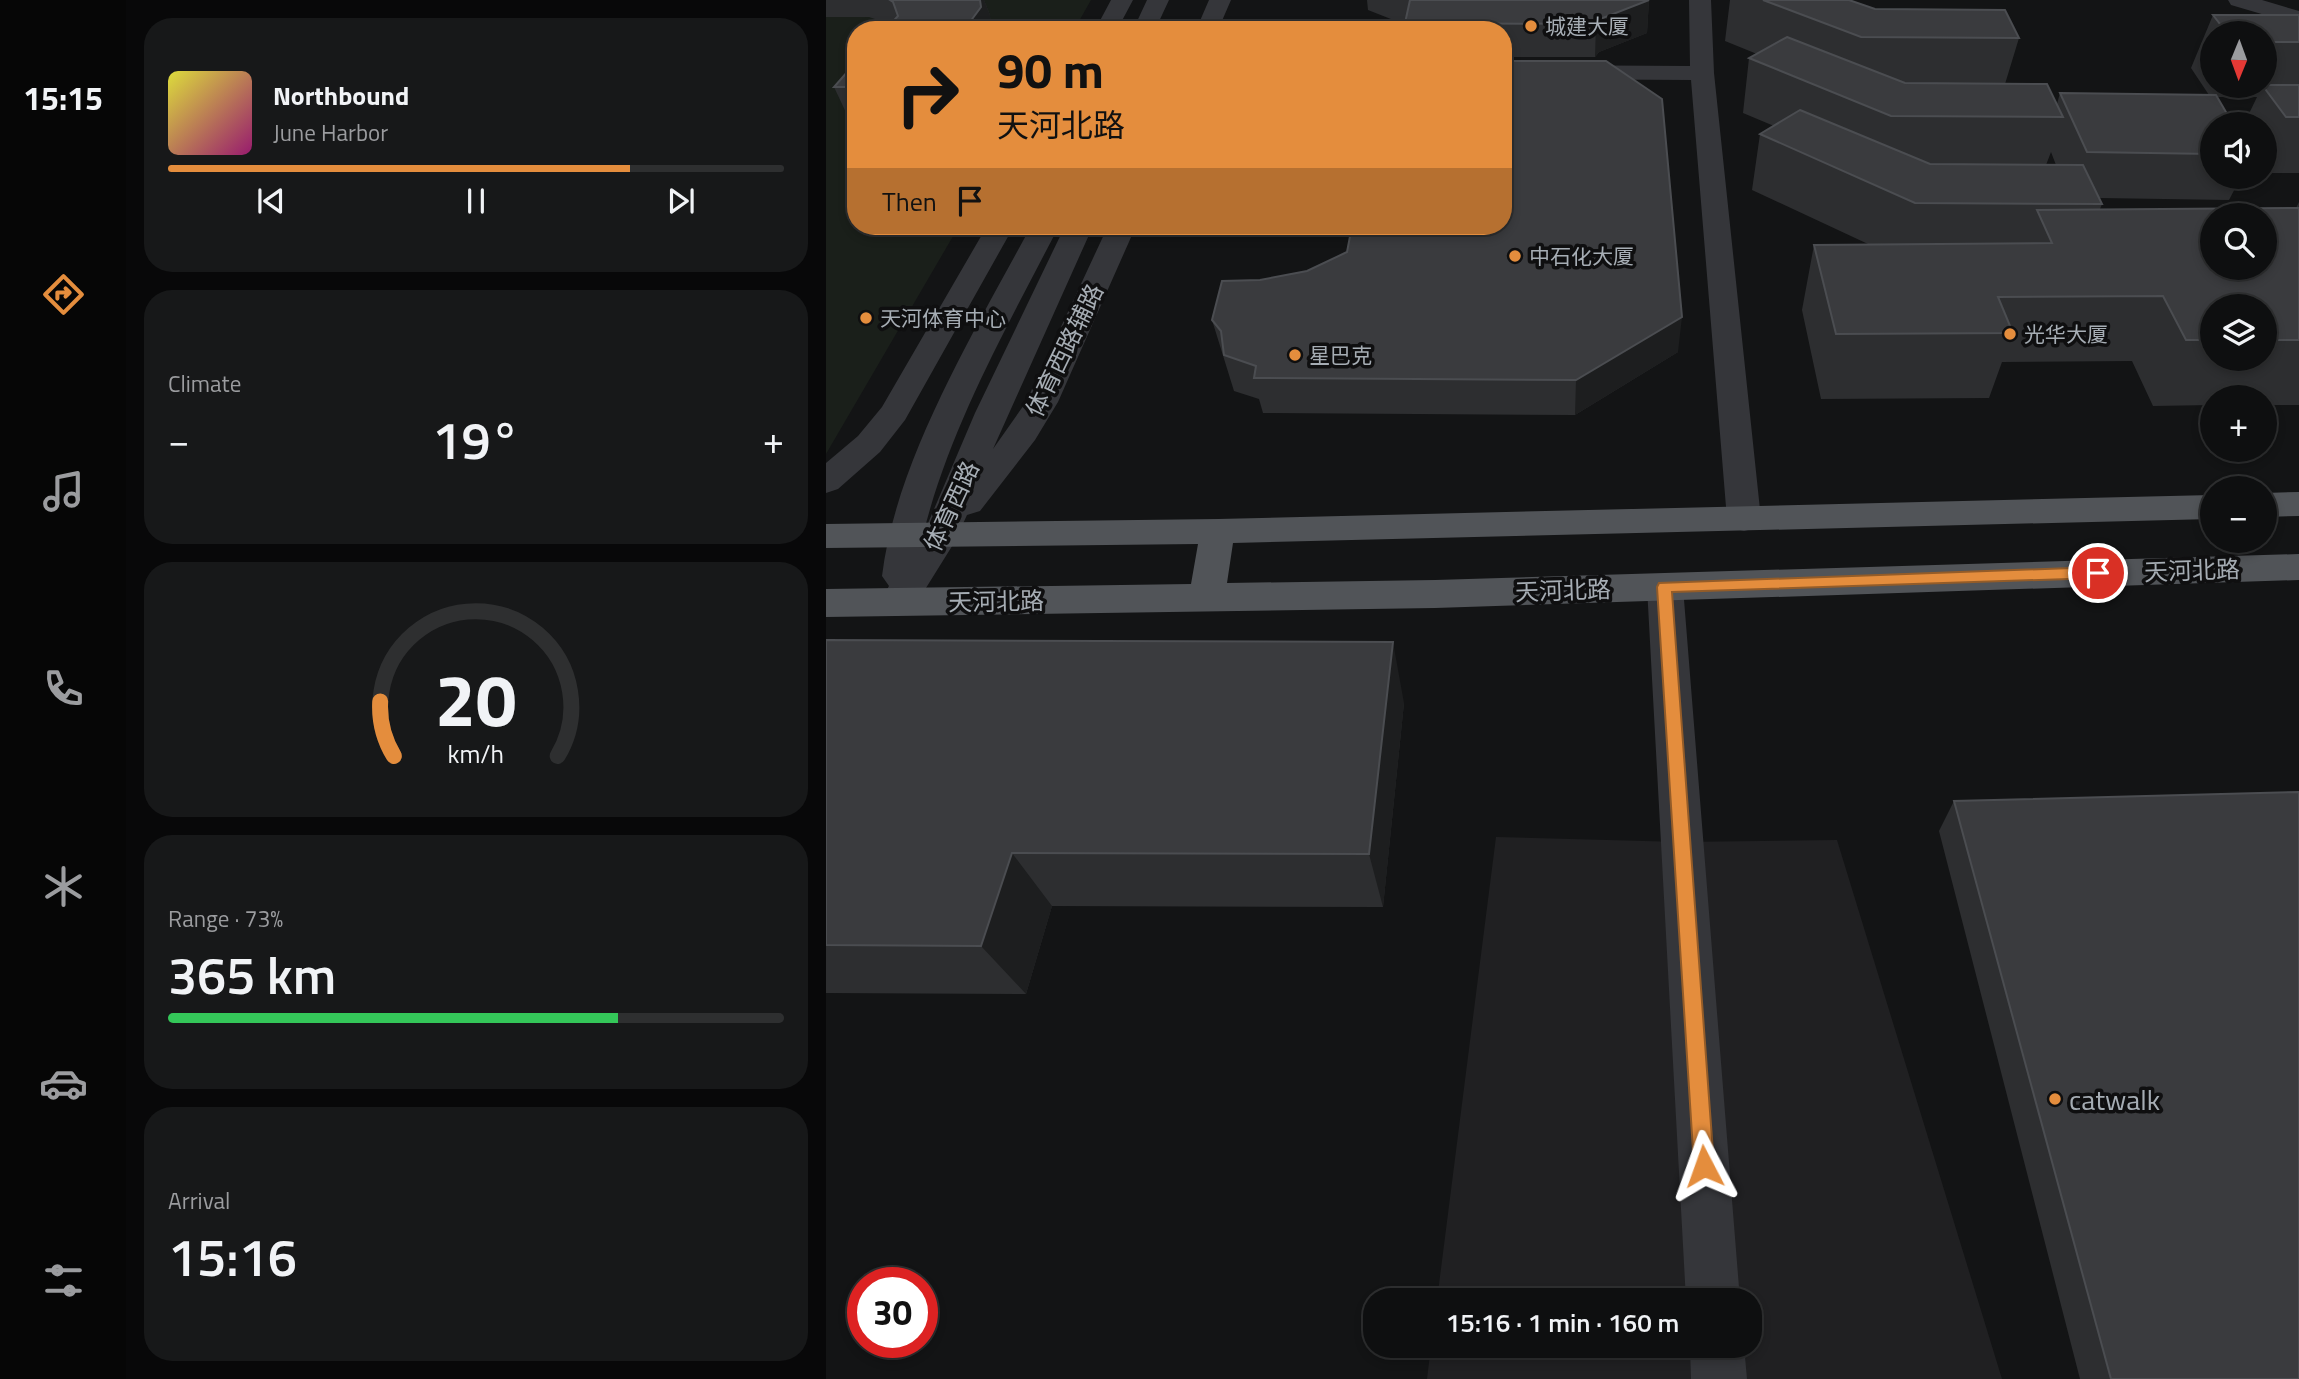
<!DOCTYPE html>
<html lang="en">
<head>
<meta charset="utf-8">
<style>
  :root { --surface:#0e0f10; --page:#171819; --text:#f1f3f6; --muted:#9b9c9f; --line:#2e2f30; --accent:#e48d3d }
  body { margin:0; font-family:"Titillium Web","Noto Sans SC",sans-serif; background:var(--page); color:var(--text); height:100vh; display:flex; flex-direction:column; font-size:26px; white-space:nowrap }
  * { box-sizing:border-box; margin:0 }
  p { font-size:23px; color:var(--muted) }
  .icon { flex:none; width:38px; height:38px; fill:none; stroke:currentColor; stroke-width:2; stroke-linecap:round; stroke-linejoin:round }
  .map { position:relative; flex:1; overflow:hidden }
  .drawer { display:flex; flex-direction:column; gap:18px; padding:18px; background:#080809; width:700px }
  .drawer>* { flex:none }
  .banner { position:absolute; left:21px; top:21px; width:665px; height:214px; border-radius:28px; box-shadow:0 4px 10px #0003,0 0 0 2px var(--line); background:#e48d3d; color:#111; overflow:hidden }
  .needle { width:46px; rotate:181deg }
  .fabs { position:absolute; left:1374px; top:21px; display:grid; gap:14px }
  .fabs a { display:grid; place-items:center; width:77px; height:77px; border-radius:50%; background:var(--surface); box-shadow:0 4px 10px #0003,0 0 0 2px var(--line); font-size:35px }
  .speed { position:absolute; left:21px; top:1267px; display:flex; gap:14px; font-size:35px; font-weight:700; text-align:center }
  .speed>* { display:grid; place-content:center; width:91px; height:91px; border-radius:50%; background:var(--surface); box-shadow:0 4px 10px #0003,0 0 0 2px var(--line); line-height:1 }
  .speed .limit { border:10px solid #d22; background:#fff; color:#111 }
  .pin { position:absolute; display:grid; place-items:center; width:60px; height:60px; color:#fff; margin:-30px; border:4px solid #fff; border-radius:50%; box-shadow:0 2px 7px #0007 }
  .me { position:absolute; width:77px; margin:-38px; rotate:356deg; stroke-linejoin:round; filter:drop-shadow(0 0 5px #0008) }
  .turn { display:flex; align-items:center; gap:24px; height:147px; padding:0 35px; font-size:32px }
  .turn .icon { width:91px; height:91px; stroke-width:2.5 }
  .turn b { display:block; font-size:49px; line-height:60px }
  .then { display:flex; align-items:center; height:66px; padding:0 35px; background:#0003; gap:14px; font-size:26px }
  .big { font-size:52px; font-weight:600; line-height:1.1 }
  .drawer .tile { flex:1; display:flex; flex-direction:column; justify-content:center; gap:10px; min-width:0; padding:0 24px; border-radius:28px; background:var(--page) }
  .drawer .dial { align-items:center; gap:0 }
  .dial svg { height:182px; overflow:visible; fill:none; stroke:var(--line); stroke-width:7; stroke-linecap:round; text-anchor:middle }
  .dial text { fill:var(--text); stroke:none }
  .song { display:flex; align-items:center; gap:21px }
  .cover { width:84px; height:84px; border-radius:10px; background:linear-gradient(135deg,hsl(60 70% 55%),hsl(320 70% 35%)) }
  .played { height:7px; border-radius:4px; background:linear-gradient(90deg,var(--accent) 75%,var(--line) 75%) }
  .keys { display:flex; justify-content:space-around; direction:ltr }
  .heat { display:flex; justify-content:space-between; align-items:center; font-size:38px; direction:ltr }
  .charge { height:10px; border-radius:5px; background:linear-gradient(90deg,#34c759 73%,var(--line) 0) }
  .trip { position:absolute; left:537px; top:1288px; width:399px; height:70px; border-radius:28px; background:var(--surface); box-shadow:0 4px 10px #0003,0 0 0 2px var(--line); font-weight:600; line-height:70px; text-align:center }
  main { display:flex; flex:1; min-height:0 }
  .menu { display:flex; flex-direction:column; width:126px; justify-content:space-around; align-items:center; background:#060606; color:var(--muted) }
  .menu .icon { width:49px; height:49px }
  .menu .selected { color:var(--accent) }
  .menu b { font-size:32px; color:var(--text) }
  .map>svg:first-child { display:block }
  .built { fill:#202022 }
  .green { fill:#1a1f1a }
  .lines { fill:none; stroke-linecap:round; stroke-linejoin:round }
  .minor { fill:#35363a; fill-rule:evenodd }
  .major { fill:#515458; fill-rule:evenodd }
  .wall { fill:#2d2e30; fill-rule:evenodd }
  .shaded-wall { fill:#1d1e1f }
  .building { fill:#3a3b3e; stroke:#4b4d51; stroke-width:2; fill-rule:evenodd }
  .route { fill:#e48d3d; stroke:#945c28; stroke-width:2 }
  .poi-dot { fill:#e48d3d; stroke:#0f0f10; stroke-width:2.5 }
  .labels { text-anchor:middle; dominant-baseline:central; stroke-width:7; stroke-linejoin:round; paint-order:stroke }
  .far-poi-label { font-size:21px; fill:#a6adb4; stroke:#0f0f10; text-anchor:start }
  .street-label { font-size:24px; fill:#a6adb4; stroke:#0f0f10 }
  .near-poi-label { font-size:28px; fill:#a6adb4; stroke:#0f0f10; text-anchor:start }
</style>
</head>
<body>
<main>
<nav class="menu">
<b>15:15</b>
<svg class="icon selected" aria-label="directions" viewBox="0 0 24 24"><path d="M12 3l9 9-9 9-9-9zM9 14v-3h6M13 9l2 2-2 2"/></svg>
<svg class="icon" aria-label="music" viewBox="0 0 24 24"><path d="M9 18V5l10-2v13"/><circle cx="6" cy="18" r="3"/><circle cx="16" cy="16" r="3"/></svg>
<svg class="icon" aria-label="phone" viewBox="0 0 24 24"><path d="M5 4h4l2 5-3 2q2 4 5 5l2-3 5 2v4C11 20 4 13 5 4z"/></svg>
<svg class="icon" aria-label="climate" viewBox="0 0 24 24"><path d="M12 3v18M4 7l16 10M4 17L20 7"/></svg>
<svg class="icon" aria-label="car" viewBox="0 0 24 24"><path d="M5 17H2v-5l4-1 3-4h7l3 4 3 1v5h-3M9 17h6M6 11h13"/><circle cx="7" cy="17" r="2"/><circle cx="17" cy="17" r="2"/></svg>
<svg class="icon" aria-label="filters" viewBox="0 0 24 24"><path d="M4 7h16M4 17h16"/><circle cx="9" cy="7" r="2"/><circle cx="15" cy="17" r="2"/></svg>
</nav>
<section class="drawer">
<div class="tile">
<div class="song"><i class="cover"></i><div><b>Northbound</b><p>June Harbor</p></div></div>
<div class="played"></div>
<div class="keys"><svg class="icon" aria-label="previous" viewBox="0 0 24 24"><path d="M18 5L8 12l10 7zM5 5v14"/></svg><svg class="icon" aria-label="pause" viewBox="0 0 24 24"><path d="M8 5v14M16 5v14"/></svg><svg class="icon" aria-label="next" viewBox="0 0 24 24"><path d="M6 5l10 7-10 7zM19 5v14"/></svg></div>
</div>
<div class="tile"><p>Climate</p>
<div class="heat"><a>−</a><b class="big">19°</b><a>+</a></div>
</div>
<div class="tile dial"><svg viewBox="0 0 100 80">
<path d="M14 69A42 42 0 1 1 86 69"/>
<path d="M14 69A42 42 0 0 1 8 45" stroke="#e48d3d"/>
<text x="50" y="56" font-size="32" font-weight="700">20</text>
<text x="50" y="72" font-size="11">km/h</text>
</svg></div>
<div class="tile"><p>Range · 73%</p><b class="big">365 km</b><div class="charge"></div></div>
<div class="tile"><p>Arrival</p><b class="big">15:16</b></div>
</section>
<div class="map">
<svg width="1473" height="1379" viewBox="0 0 1473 1379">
  <rect width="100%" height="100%" fill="#131415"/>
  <path class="built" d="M670,837l185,5 156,-2 165,539h-575l4,-33h319v-46h-313z"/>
  <path class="green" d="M0,0h265l-17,30h-218v196h103l-133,228z"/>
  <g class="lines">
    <path class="minor" d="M285,0h22l-16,30h-22z
      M321,0h22l-14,30h-22z
      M383,0h22l-13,30h-22z
      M863,0h22l3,73 47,446 -5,9 -12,3 -12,-3 -5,-9 -36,-439 -188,-1v-14l187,1z
      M1402,0h34l37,11v14l-68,-20z
      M161,226h27l-109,194 -25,32 -42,37 -12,4v-30l32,-27 24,-29z
      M205,226h28c-51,99 -109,200 -136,309l52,-122 90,-187h28l-100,223 33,-47 82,-176h28l-78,176 -23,38 -55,71 -13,4 -13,28 -43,69 -13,4 -13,-4 -5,-10 9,-16 -7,-10c14,-117 94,-247 149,-350z
      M839,574l13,4 5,9 57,713h-54l-39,-713 5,-9z
      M864,1346h54l3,33h-56z"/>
    <path class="major" d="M1473,492v24l-35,1v-24z
      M1386,495v24l-979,24 -6,40 208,-3 864,-26v26l-864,28 -609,9v-28l365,-5 7,-40 -372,4v-24l392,-5z"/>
  </g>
  <path class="wall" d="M0,0h158l6,15 1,15h-106l5,-6 -21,-7h-43z
    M541,0h282l-2,33 -48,19 -4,5h-92v-27h-97v-7h-5l-33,-13z
    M904,0h119l26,9 144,29 -14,46 52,20 3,-11 149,2 -18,-27 22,-53h86v158h-35v-49h-20l13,-27h-41l-4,27v53h29l-12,23 -129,-2 2,6 -2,5 196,-1 3,-6v203h-35v-8h-52v8l-59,1 -21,-45 -130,1 -13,36 -168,1 -19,-89 12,-65 54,-1 -116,-54 8,-56 14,-8 -31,-13 6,-55 8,-4 -32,-13zM1386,33h52v53h-52zM1225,152l5,13h-10zM1386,306h52v53h-52z
    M30,62v58l-6,1 -16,-34z
    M434,280l418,72 -103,63 -312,-2 -4,-14 -25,-8 -22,-71z
    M0,640l578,63 -21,204 -331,-1 -26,88 -200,-1z
    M1128,801l345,578h-219l-141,-548z"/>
  <path class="shaded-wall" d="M154,0h4l6,15 1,15h-27z
    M823,0l-2,33 -48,19 -4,5 1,-33 4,-5z
    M856,317l-4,35 -103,63 1,-35z
    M567,642l11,61 -21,204 -14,-53z
    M186,853l40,53 -26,88 -45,-48z"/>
  <path class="building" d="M64,0h90l1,7 -17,23h-79l13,-14 -5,-14z
    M584,0h239l-49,19 -4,5 -191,-1z
    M937,0h86l26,9 130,1 14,28 -158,-1z
    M1387,15h86v27h-35v-9h-37z
    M961,37l118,46 142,1 16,33 -172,-1 -142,-58z
    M677,61h103l56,38 20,218 -106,63 -322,-2 2,-12 -32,-11 -3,-24 -9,-11 10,-39 38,-1 47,-9 40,-19 5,-26h151z
    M30,62v25h-22z
    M1438,85h35v32h-13l-23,-31z
    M1234,93l156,2 17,29h-21v30l-125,-2z
    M974,110l130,54 153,1 19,39 -187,-1 -155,-69z
    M1473,208v132h-35v-34h-52v34h-26l-23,-44 -165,1 15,36 -177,1 -22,-89 238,-2 -15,-33zM1386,215h52v53h-52z
    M0,640l567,2 -24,212 -357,-1 -31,93 -155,-1z
    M1473,792v587h-188l-157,-578z"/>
  <path class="route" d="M1272,567l8,6 -8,5 -426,14 42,574 -3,7 -7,3 -7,-3 -3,-7 -37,-579 2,-4z"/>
  <g class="poi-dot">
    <circle cx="705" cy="26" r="7"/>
    <circle cx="689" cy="256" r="7"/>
    <circle cx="40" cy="318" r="7"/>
    <circle cx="1184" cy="334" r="7"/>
    <circle cx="469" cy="355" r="7"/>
    <circle cx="1229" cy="1099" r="7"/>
  </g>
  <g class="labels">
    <g class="far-poi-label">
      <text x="719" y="26">城建大厦</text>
      <text x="703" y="256">中石化大厦</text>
      <text x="54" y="318">天河体育中心</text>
      <text x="1198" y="334">光华大厦</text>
      <text x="483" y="355">星巴克</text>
    </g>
    <g class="street-label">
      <text transform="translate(238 350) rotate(-64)">体育西路辅路</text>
      <text transform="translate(125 506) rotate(-65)">体育西路</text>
      <text transform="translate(1366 570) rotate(-2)">天河北路</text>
      <text transform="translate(737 590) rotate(-2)">天河北路</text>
      <text transform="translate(170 601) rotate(-1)">天河北路</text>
    </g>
    <g class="near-poi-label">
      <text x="1243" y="1099">catwalk</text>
    </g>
  </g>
</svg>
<div class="fabs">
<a><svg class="needle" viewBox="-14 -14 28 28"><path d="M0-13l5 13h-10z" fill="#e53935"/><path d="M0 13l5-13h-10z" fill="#9b9c9f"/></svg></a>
<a><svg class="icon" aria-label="sound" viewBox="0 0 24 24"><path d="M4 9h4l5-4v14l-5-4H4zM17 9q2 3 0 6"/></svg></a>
<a><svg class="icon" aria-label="search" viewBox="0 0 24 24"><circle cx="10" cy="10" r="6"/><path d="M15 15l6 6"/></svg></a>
<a><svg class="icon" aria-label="layers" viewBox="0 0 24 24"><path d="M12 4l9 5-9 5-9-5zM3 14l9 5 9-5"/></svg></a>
<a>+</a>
<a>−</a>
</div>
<div class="speed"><div class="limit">30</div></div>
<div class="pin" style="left:1272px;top:573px;background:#d93025"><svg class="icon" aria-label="arrive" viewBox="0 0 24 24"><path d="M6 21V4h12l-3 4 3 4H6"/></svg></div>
<svg class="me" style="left:878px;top:1166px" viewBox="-20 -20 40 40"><path d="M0-17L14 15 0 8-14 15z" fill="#e48d3d" stroke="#fff" stroke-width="4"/></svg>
<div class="trip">15:16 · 1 min · 160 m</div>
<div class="banner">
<div class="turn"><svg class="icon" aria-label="right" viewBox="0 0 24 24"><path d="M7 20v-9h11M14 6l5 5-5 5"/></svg><div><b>90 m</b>天河北路</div></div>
<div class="then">Then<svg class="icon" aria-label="arrive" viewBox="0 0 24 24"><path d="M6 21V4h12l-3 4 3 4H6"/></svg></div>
</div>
</div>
</main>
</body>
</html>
